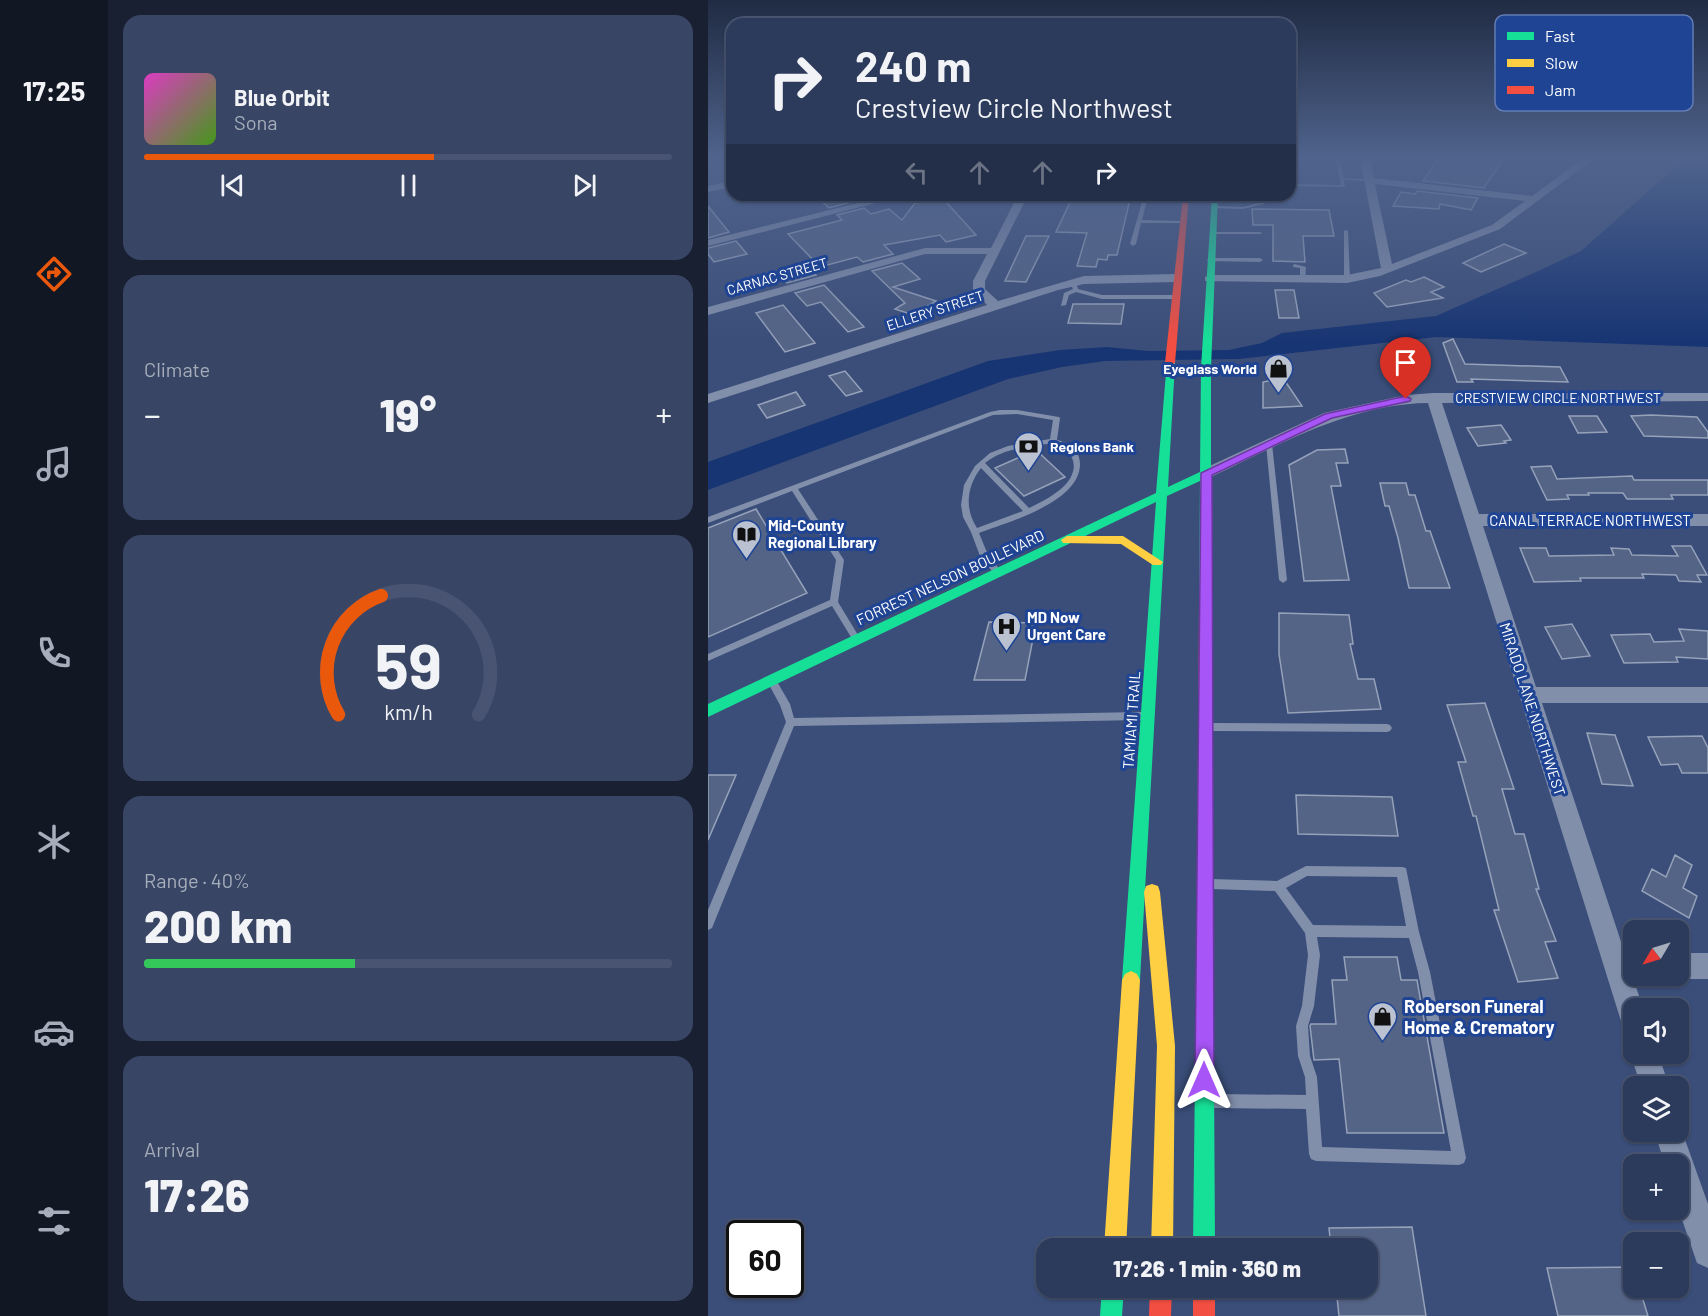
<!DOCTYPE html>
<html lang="en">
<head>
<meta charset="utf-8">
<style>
  :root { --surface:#2c3a5b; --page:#384564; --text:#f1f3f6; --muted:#a6adbb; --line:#485471; --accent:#ea580c }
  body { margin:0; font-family:Barlow,sans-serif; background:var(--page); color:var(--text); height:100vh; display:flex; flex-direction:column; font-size:22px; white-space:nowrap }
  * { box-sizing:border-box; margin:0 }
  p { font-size:20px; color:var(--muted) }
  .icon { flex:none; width:33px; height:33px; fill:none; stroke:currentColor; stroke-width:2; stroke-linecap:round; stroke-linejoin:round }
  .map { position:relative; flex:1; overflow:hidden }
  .sheet { display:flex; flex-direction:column; gap:15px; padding:15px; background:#182032; width:600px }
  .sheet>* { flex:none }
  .guide { position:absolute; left:18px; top:18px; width:570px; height:183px; border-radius:18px; box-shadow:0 2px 4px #0004,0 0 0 2px var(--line); background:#2c3a5b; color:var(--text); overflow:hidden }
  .needle { width:39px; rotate:232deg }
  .buttons { position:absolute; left:915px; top:920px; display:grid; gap:12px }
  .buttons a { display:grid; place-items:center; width:66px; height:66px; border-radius:12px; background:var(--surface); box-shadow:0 2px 4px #0004,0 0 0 2px var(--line); font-size:30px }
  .speed { position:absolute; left:18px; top:1220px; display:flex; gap:12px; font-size:30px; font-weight:700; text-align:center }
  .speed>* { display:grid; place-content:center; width:78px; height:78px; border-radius:50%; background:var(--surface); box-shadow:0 2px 4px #0004,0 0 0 2px var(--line); line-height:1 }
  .speed .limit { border:3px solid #111; border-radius:9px; background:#fff; color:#111 }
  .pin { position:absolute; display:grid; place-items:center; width:51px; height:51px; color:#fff; margin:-62px -26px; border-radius:50% 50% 50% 0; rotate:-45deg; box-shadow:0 0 6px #0007 }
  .pin .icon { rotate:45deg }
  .me { position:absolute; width:66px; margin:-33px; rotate:0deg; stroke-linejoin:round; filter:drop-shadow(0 0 4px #0008) }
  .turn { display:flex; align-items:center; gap:21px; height:126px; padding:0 30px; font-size:27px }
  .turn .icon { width:78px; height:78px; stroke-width:2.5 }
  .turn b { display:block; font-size:42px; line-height:51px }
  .lanes { display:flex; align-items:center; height:57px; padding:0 30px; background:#0003; justify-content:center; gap:30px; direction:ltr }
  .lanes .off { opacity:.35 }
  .big { font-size:45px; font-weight:800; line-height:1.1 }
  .sheet .card { flex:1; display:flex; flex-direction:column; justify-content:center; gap:9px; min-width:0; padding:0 21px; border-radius:18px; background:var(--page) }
  .sheet .dial { align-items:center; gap:0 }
  .dial svg { height:156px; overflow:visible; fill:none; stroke:var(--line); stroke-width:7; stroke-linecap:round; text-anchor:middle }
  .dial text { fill:var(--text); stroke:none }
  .song { display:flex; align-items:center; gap:18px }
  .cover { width:72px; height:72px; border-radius:9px; background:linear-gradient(135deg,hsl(310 70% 55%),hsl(100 70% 35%)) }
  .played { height:6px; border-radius:3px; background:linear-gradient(90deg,var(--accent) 55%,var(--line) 55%) }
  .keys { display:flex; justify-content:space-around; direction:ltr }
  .heat { display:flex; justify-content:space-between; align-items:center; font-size:33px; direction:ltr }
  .charge { height:9px; border-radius:4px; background:linear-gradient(90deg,#34c759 40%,var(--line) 0) }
  .trip { position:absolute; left:328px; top:1238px; width:342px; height:60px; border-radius:18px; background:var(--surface); box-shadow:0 2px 4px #0004,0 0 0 2px var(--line); font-weight:800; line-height:60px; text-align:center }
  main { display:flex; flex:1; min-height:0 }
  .tabs { display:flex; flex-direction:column; width:108px; justify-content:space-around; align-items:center; background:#121724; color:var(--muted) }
  .tabs .icon { width:42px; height:42px }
  .tabs .selected { color:var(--accent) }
  .tabs b { font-size:27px; color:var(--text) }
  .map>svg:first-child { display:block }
  .water { fill:#183573 }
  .building { fill:#546486; stroke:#96a2ba; stroke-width:1.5 }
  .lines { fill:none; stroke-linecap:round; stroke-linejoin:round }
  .lane { fill:#828fab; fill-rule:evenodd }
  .street { fill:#828fab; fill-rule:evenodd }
  .fast { fill:#16e098; fill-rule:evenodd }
  .slow { fill:#ffcf43; fill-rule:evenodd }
  .jam { fill:#f24e42; fill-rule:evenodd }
  .route { fill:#a855f7; stroke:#6d37a1; stroke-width:1.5 }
  .labels { text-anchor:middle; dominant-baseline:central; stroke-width:6; stroke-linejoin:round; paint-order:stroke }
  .far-street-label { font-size:14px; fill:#fff; stroke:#1f4494 }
  .far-poi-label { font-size:14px; font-weight:bold; fill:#fff; stroke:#1f4494; text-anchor:end }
  .street-label { font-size:15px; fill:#fff; stroke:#1f4494 }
  .poi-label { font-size:15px; font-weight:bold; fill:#fff; stroke:#1f4494; text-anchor:start }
  .near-poi-label { font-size:18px; font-weight:bold; fill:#fff; stroke:#1f4494; text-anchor:start }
  .key { fill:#1f4494; stroke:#627cb4; stroke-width:1.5 }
  .key-label { font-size:16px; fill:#fff }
</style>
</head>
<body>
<main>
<nav class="tabs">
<b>17:25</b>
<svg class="icon selected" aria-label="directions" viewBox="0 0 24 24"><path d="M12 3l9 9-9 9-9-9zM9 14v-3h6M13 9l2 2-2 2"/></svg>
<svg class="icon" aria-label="music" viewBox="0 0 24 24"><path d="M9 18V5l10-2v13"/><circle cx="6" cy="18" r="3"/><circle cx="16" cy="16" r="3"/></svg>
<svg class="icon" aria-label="phone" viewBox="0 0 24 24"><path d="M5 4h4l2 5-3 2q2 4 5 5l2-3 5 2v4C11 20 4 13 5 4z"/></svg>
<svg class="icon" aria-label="climate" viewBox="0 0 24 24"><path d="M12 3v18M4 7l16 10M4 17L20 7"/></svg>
<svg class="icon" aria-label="car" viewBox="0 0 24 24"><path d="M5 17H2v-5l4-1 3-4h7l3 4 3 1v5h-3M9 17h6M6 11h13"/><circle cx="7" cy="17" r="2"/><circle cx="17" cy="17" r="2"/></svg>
<svg class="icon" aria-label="filters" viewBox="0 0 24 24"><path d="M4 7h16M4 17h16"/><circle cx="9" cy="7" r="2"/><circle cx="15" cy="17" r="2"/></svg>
</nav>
<section class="sheet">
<div class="card">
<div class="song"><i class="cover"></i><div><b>Blue Orbit</b><p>Sona</p></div></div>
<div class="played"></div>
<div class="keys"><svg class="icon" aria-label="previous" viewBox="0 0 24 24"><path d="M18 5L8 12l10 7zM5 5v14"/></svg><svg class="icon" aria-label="pause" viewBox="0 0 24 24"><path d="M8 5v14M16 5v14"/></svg><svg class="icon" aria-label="next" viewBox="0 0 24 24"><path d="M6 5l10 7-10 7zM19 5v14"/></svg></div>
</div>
<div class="card"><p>Climate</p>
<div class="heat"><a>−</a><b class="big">19°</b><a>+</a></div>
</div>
<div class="card dial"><svg viewBox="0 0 100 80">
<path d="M14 69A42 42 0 1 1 86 69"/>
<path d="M14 69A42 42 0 0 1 36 8" stroke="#ea580c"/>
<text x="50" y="56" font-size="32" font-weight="700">59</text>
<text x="50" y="72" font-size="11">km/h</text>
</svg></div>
<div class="card"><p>Range · 40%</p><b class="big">200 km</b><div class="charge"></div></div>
<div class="card"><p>Arrival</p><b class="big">17:26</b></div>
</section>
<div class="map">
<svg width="1000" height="1316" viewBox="0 0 1000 1316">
  <rect width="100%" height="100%" fill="#3a4e79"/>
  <path class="water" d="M978,158h22v189l-272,-10 -197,22 -134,2 -43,6 -54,12 -300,111v-28l280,-101 72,-11 47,-3 41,4 81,-1 33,-7 20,-10 154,-17 100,-44 45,-21z"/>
  <path class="building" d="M731,158h65l-20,30 -61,-7z
    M709,191l61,7 -7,12 -31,-6 -1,5 -46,-3 8,-14 14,2z
    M107,195h33l8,6 -27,7z
    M423,195l-14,60h-9l-1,5 -9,-1 -2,8 -19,-1 10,-33 -31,-1 17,-36z
    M223,201l15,1 30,33 -30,7 -6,-7 -56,10 9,9 -30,8 -6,-5 -37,10 -32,-33 54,-14 -5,-5 27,-7 7,6 18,-5 13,11 13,-17z
    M0,206l21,26 -21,6z
    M544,209l77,1 5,26h-31l2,26 -32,-1v-36h-20z
    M318,236h23l-23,46 -21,-1z
    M28,241l11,13 -33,8 -6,-8v-6z
    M796,244l22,9 -45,19 -18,-9z
    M194,263l18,16 -27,8 43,14 -23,14 -18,-6 10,-6 -33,-32z
    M99,265l9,10 -29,8 -9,-10z
    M716,277l20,10 -13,5 12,6 -56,9 -13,-14 32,-13 5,2z
    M116,285l40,42 -16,5 -27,-30 -14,4 -12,-13z
    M567,290h19l5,28h-20z
    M365,304h51l-3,20 -53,-1z
    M75,305l32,38 -30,9 -29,-39z
    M745,339l12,25 95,3 8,15 -97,-3 2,3h-16l-14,-39z
    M137,371l17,20 -16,5 -17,-20z
    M575,378l19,28 -39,2v-26z
    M88,392l9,13 -38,13 -9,-13z
    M943,415l46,2 11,15v6l-64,-2 -13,-20z
    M861,416h28l10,16 -29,1z
    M793,425l10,15 -7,1 2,2 -28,3 -11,-18z
    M637,449l3,14h-12l5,23h-10l18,94 -45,1 -15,-116 28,-15z
    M328,450l29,27 -41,19 -29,-28z
    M843,466l6,13 75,-3 2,4h74v15h-37l2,4h-46l-4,-6h-35l1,2h-22l2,4 -22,1 -16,-33z
    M672,483h26l3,12h6l11,36h4l20,57h-41l-11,-50 -9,-32h-4z
    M48,509l51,84 -99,44v-109z
    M964,546h19l16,29h-10l4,7 -22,-1 -3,-6 -34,-1 2,4h-64l1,3 -47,1 -14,-34h26l3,8 65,-1 -3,-7 18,1 3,6 46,1z
    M571,613l70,2 4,29h-3l8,35h16l7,30 -93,4 -9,-59z
    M281,622l47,1 -11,57h-51z
    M864,624l18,32 -28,3 -17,-32z
    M971,629l29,2v28l-32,-2 2,5 -54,1 -13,-28 39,-1 4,8 30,-1z
    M777,703l29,86h-12l13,45h9l15,55h-3l20,52 -11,1 13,36 -40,4 -24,-72h5l-23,-94h-3l-15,-54h8l-19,-57z
    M879,733l28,2 18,51 -31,-2z
    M994,736l6,12v25h-26l-4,-9 -17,1 -13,-28z
    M0,775h28l-28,65z
    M588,795l96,2 6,39 -100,-2z
    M967,855l17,10 -9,23 14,8 -8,22 -47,-27 10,-22 14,8z
    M636,957h53l4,23h16l27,153h-97l-8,-74 -25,1 -4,-34 1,-2h25l-4,-44h15z
    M704,1227l14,89h-87l-3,-29h32v-39h-37l-2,-20z
    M926,1267v20h5l9,29h-90l-11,-48z"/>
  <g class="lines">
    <path class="lane" d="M627,158h4l5,20 25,1 2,1 -2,1 -25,-1 1,6 -2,1 -53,-1v-2l51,1z
      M436,195h4v2l38,2 2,1 -2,1 -39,-1 -5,20 41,1 2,1 -2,1h-42l-5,21 -3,2 -3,-2z
      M554,202l2,1v1l-21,5 -29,-1 -2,-1 2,-1 29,1z
      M638,230l2,1 2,48 -3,2 -3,-2v-48z
      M504,232h48l2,1 -2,1h-50v-1z
      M502,258h50l3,2 -3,2 -52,-1 -1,-1z
      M587,264l11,3 -1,13 -5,-1v-11l-7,-1v-2z
      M365,280l3,2 2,7 24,6h72l3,2 -3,2h-72l-26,-7 -7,3 -3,10 -5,1 3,-13 9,-4 -3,-7z
      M292,410h17l42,7 1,1 -3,22c12,3 23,10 23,24 0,38 -71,58 -101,69l9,22 13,16 1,2 -1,2h-6l-15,-19 -9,-24 -8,-15 -2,-12 3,-20 11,-19 15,-13 18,-7 42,-7 3,-19 -36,-6 -24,1 -195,74 46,71 -6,42 23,38 -1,2h-6l-22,-36 -124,55v-7l122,-54 6,-40 -44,-69 -84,32v-6l282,-105zM345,443c20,6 28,24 13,41 -10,11 -25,18 -37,24l-44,-45c20,-16 44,-16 68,-20zM273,468l42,43 -46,17c-13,-20 -10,-42 4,-60z
      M561,442l3,2 15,136 -4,3 -4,-3 -13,-136z
      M64,677l3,1 15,26 4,14 348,-6 3,1 2,3 -2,3 -3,1 -348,6 -82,202 -4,2v-20l78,-188 -6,-17 -13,-24 2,-3z
      M503,723l176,1 3,1 2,3 -2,3 -3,1 -176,-1 -3,-1 -2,-3 2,-3z
      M598,866l96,1 4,1 13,64 11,40 36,186 -2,5 -5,2 -143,-4 -5,-2 -2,-5 -3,-45 -91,-1 -5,-2 -2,-5 2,-5 5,-2 91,1 -1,-18 -7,-21 -2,-30 6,-20 6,-51 -3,-22 -30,-42 -64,-2 -4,-1 -2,-4 2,-4 4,-1 66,2zM599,876l90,1 9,49 -93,-1 -27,-37zM609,937l92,1 9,34 33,179 -129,-4 -5,-70 -7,-21 -2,-30 6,-20 6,-51z"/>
    <path class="street" d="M652,158h10l4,20 158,18 52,-38h11l-95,71 -120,47 -33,7 -142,-2v-4l4,-2h138l34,-7zM667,184l150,17 -33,24 -100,39z
      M24,181v6l-24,5v-6z
      M182,195h17l-199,51v-6z
      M310,195h10l-43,86v8l13,12 86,-25 92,-2 6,4 -6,4 -92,2 -26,6 -350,113v-9l279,-89 -14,-15v-9l14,-27h-62l-217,61v-8l217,-59h66z
      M725,393h275v8l-266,2 37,111h229v12h-225l53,161h172v16h-166l101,305h-9v26l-10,-3 -3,-10 -193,-618c-78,1 -147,41 -215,73l-6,2 -8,-5 2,-3 123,-57 82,-18z
      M970,953h30v26h-30l-9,-4h9z
      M926,1045v8h24l11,33h-28l-11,-33z
      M970,1120l30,84v64l-11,-5 -19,-55v-44h-13l-11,-33h24z"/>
    <path class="fast" d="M504,195h6l-7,173v238l-6,5 -6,-5 1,-125 -33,15 -27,484 -3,6 -6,3 -6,-3 -3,-6 34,-478 -448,215v-13l448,-211 11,-132 8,2 -7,124 32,-15 1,-104z
      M497,894l6,2 2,6 2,346h-22l4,-346 2,-6z
      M394,1287h22l-2,29h-22z"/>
    <path class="slow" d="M359,536h56l40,26 -2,3h-8l-32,-21 -58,-1 -2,-3z
      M444,884l6,2 2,6 15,154 -2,202h-22l6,-202 -13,-154 2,-6z
      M423,971l6,3 3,6 -14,268h-22l18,-268 3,-6z"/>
    <path class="jam" d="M475,195h6l-14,168 -5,3 -5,-3z
      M497,601l6,5 2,296 -2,6 -6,2 -6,-2 -2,-6 2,-296z
      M442,1287h22l-1,29h-22z
      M485,1287h22v29h-22z"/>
  </g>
  <linearGradient id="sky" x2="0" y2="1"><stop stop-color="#202b43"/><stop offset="0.46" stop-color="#4f638c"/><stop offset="1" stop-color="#4f638c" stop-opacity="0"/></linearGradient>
  <rect width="1000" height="342" fill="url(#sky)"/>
  <path class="route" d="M698,396l5,3 -1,2 -78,17 -120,57 2,605 -3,7 -7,2 -7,-2 -2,-7 6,-607 124,-59z"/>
  <defs>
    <symbol id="shop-pin" viewBox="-11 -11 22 30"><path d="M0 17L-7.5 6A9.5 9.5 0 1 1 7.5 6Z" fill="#bac1d0" stroke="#1f4494"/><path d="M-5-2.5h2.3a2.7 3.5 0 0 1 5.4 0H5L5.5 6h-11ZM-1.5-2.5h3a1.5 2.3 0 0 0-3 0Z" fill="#111"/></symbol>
    <symbol id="bank-pin" viewBox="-11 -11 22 30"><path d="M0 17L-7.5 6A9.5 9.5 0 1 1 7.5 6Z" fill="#bac1d0" stroke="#1f4494"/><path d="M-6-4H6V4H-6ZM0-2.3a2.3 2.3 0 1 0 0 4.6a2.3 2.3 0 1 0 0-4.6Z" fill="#111"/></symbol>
    <symbol id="library-pin" viewBox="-11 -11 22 30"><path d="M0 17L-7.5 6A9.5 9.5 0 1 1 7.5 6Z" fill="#bac1d0" stroke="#1f4494"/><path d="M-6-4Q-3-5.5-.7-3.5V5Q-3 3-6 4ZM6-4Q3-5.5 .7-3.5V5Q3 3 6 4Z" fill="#111"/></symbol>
    <symbol id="hospital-pin" viewBox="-11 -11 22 30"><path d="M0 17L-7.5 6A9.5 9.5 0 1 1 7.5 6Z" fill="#bac1d0" stroke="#1f4494"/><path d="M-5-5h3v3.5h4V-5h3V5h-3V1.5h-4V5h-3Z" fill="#111"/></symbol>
  </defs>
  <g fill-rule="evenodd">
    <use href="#shop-pin" x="554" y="352" width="33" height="45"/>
    <use href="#bank-pin" x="304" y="430" width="33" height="45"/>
    <use href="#library-pin" x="22" y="518" width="33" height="45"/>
    <use href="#hospital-pin" x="282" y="610" width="33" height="45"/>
    <use href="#shop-pin" x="658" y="1000" width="33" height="45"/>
  </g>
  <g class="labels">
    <g class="far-street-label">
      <text transform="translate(69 276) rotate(-16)">CARNAC STREET</text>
      <text transform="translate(227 310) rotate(-18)">ELLERY STREET</text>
      <text x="850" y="397">CRESTVIEW CIRCLE NORTHWEST</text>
    </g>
    <g class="far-poi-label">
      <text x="549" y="368">Eyeglass World</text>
      <text x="342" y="446" text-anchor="start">Regions Bank</text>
    </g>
    <g class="street-label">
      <text x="882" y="520">CANAL TERRACE NORTHWEST</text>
      <text transform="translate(242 577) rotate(-25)">FORREST NELSON BOULEVARD</text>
      <text transform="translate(825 709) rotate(72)">MIRADO LANE NORTHWEST</text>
      <text transform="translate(423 720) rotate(-86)">TAMIAMI TRAIL</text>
    </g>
    <g class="poi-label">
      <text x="60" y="525">Mid-County<tspan x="60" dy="17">Regional Library</tspan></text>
      <text x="319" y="617">MD Now<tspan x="319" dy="17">Urgent Care</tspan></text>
    </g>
    <g class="near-poi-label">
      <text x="696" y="1006">Roberson Funeral<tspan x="696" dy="21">Home &amp; Crematory</tspan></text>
    </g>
  </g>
  <rect x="787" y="15" width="198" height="96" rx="9" class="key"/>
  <rect x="799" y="32" width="27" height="8" fill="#16e098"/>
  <rect x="799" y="59" width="27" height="8" fill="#ffcf43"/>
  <rect x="799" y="86" width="27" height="8" fill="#f24e42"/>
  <g class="key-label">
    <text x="837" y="42">Fast</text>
    <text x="837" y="69">Slow</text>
    <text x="837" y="96">Jam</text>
  </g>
</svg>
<div class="buttons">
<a><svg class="needle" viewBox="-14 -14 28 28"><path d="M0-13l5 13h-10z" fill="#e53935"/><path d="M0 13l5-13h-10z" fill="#a6adbb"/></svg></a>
<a><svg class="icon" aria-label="sound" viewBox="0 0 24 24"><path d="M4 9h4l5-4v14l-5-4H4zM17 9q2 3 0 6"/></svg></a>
<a><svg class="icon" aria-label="layers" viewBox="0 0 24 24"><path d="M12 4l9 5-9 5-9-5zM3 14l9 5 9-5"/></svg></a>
<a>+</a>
<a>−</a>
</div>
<div class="speed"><div class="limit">60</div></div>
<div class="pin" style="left:698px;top:399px;background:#d93025"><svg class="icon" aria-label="arrive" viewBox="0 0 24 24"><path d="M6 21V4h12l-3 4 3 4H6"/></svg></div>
<svg class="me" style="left:496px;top:1080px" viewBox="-20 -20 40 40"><path d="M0-17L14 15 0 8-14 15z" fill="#a855f7" stroke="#fff" stroke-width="4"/></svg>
<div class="trip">17:26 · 1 min · 360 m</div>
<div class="guide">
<div class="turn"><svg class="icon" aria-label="right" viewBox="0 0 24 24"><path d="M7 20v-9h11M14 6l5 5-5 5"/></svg><div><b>240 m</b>Crestview Circle Northwest</div></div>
<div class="lanes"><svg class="icon off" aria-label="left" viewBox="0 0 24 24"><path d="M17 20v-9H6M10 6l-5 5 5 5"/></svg><svg class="icon off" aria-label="ahead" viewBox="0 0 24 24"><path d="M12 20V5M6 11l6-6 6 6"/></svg><svg class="icon off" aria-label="ahead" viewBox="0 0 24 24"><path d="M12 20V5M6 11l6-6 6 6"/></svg><svg class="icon" aria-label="right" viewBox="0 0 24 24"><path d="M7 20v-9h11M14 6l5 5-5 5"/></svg></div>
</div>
</div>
</main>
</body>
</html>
